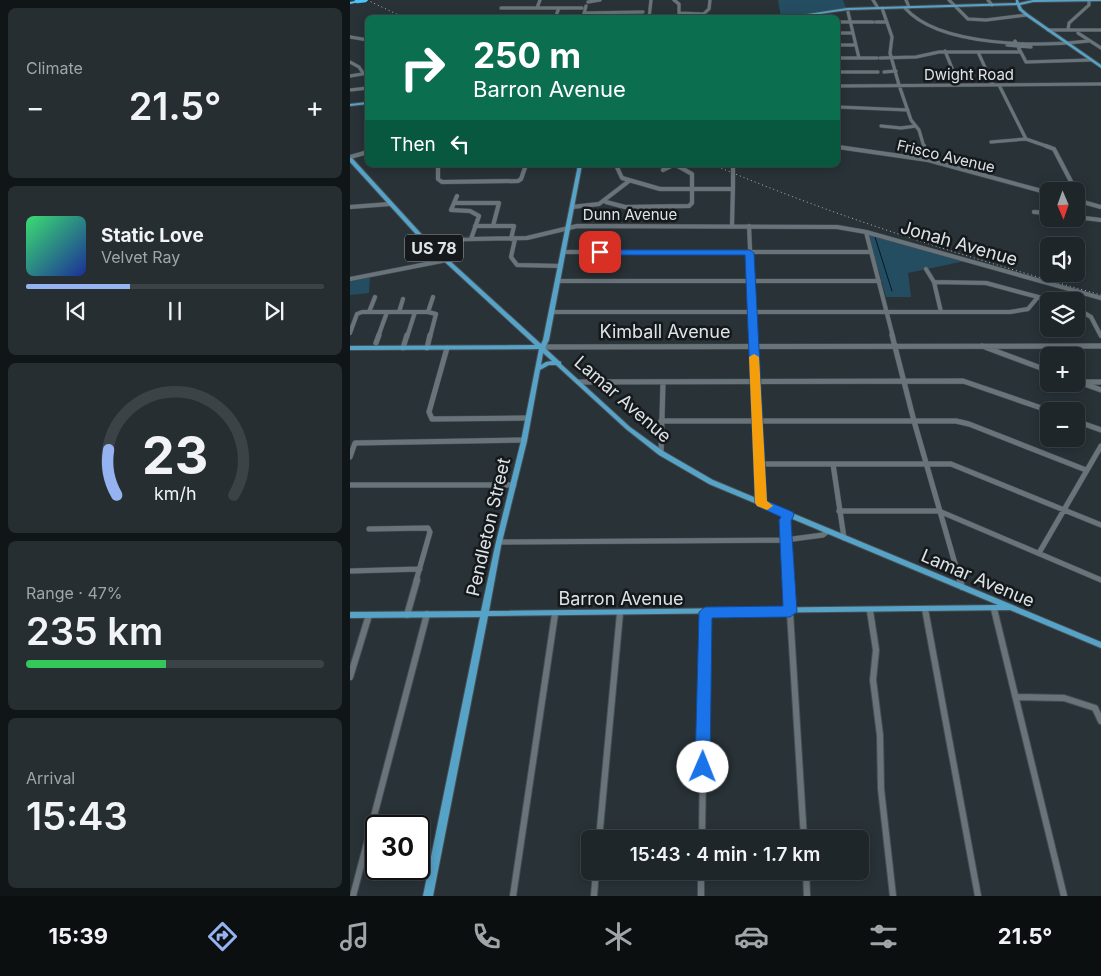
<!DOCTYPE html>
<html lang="en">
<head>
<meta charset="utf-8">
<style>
  :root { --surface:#1e2629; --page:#262e31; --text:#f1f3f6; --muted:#a1a5a8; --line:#3c4346; --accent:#95b2f1 }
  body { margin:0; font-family:Inter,sans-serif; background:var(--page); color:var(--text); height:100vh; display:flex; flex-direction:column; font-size:19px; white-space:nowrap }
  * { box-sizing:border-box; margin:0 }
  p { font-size:16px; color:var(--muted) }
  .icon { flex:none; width:28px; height:28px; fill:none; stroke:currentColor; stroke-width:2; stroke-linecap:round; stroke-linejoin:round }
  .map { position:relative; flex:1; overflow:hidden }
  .panel { display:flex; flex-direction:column; gap:8px; padding:8px; background:#101517; width:350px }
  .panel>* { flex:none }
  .top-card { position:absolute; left:15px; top:15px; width:475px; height:152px; border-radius:8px; box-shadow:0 2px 12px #0003,0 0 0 1px var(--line); background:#0b6e4f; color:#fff; overflow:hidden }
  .needle { width:32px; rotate:178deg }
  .buttons { position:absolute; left:690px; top:182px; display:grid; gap:10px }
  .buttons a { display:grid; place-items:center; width:45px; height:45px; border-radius:8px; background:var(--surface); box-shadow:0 2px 12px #0003,0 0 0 1px var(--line); font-size:25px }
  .speed { position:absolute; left:15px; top:815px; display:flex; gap:10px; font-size:25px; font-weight:700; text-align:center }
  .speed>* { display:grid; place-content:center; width:65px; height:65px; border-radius:50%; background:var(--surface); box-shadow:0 2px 12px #0003,0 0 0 1px var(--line); line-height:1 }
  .speed .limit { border:2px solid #111; border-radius:8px; background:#fff; color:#111 }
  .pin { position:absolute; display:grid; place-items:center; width:42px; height:42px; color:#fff; margin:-21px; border-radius:10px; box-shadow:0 2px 8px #0006 }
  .me { position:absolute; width:55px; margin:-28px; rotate:1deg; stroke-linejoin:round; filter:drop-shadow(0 0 4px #0008) }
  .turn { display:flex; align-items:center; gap:18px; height:105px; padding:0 25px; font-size:22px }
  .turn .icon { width:65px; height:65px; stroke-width:2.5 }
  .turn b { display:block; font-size:35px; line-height:42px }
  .then { display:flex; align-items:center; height:48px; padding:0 25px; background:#0003; gap:10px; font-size:19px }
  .big { font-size:38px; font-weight:600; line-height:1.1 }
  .panel .card { flex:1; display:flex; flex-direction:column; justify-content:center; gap:8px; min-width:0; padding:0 18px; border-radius:8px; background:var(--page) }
  .panel .dial { align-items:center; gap:0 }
  .dial svg { height:130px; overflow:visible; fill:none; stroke:var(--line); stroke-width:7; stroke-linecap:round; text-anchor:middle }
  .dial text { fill:var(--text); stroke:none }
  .song { display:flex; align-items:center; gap:15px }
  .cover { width:60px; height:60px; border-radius:8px; background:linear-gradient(135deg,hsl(140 70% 55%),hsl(230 70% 35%)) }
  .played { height:5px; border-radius:2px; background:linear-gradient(90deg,var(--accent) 35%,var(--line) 35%) }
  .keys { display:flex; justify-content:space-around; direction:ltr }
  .heat { display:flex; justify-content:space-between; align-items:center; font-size:28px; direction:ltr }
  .charge { height:8px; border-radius:4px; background:linear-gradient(90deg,#34c759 47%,var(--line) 0) }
  .trip { position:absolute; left:231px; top:830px; width:288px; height:50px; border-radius:8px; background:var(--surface); box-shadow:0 2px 12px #0003,0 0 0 1px var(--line); font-weight:600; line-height:50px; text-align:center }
  .tab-bar { display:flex; height:80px; justify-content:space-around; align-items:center; background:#0c0f10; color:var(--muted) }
  .tab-bar .icon { width:35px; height:35px }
  .tab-bar .on { color:var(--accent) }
  .tab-bar b { font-size:22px; color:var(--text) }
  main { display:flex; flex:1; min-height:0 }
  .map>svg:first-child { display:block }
  .green { fill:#254d61 }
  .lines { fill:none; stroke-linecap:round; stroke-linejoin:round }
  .stream { stroke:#001a27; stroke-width:1 }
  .minor-far3-casing { stroke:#464e53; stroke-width:4 }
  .minor-far2-casing { stroke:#464e53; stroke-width:5 }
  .minor-far1-casing { stroke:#464e53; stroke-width:6 }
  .minor-casing { stroke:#464e53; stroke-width:8 }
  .major-casing { stroke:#464e53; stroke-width:2 }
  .highway-casing { stroke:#464e53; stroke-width:1 }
  .minor-far3 { stroke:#69747a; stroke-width:3 }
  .minor-far2 { stroke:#69747a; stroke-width:4 }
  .minor-far1 { stroke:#69747a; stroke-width:5 }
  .minor { stroke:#69747a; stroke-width:6 }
  .major { fill:#56a3c7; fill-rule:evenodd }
  .highway { fill:#49c3fa; fill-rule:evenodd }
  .rail { stroke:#b2b9bd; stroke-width:1; stroke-dasharray:1 3; stroke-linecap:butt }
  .minor-bridge-casing { stroke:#464e53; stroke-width:5; stroke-linecap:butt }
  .highway-bridge-casing { stroke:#464e53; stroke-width:5; stroke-linecap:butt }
  .minor-bridge { stroke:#69747a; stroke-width:4 }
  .highway-bridge { stroke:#49c3fa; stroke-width:4.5 }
  .route { fill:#1a73e8; stroke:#114b97 }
  .slow { fill:#f59e0b }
  .labels { text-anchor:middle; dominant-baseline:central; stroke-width:5; stroke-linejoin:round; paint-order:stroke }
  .far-street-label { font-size:15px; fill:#dde3e6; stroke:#15191c }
  .shield { fill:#15191c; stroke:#a1a6a9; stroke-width:1 }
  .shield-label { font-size:16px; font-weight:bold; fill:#dde3e6 }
  .street-label { font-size:18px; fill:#dde3e6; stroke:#15191c }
</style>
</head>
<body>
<main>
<section class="panel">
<div class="card"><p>Climate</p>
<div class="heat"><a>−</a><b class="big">21.5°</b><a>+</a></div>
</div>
<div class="card">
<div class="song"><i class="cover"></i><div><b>Static Love</b><p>Velvet Ray</p></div></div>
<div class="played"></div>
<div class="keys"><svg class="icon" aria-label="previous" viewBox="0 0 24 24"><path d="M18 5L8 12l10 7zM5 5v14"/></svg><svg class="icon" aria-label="pause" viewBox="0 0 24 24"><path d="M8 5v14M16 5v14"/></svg><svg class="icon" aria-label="next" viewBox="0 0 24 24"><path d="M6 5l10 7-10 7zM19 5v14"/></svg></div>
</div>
<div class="card dial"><svg viewBox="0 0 100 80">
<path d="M14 69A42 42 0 1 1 86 69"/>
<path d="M14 69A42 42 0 0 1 9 41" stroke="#95b2f1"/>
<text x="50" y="56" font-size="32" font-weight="700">23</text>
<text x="50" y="72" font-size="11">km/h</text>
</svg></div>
<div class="card"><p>Range · 47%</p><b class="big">235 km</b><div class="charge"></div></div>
<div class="card"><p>Arrival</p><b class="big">15:43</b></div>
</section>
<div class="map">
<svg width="751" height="896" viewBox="0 0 751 896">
  <rect width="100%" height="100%" fill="#283237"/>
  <path class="green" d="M428,0h65l3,8 -65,9z
    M522,235l93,26 -57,12 3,24h-25l-17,-61z
    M20,276l-1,17 -19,2v-15z"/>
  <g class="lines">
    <path class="stream" d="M525,237l17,54"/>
    <defs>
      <path id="minor-far3" d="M324,0l5,4v9l24,1
        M523,0l5,8
        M556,0l3,7
        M599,0l19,19 18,1 41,-5
        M638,0l4,5
        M238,2l12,-2
        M151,8h81
        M187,8l3,-8
        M532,8l10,29 -2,16 9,32 12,35 8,10 5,17
        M555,8c34,39 136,39 184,33
        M498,12l11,46
        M234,13l59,-1
        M205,18l4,-10
        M233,18l3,-12
        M299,18l2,-18
        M349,18l10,-9 1,-9
        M488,22h35
        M526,22h11
        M698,30h53
        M718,30l1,-7 20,-18v-5
        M488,33h15
        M728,33l23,15
        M0,37l18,3
        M665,41l11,21 65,-2
        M488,45h18
        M657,45l24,2
        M595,51l14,34
        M628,52l15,33
        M488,58h39
        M530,58l36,-1 23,-5h80
        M0,62l9,5 4,6
        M582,71h20
        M488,72h40
        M534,72l12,-1
        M0,76l18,-3
        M649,85l27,54 23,8
        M488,86l263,-2
        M0,90l18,-2
        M488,107l70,3
        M531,126l20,2 15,-2
        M641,142l35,-3
        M488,147h2"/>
      <path id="minor-far2" d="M574,146l4,14
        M696,146l8,3 22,42
        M488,147l90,13 121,33
        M0,157l18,-5
        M88,165v14l4,3 76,-1 3,-2 5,-14
        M266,165l6,13 38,11h73
        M313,170l10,-5
        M107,196l-6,14 19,1 9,5 -8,23
        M726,200l25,7
        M256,202l19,5 64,-1 3,-3v-29l-16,-9
        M104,203h45l-6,23
        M0,207l40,-3
        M222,207l27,-3 30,-23
        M684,212l15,1
        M726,217l25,3
        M382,225l1,-39
        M125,226h39l-3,13
        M399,226l5,111
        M516,232l27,105
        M165,239l-4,18 6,8 44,1
        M74,240l103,-2 50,-12 260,1 29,5 235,66
        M213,252h308
        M576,269l8,13 7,30
        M0,279l97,-19
        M208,281h321
        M584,282l52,1 67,18
        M726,308l15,9 10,19
        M19,312l6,-15
        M49,312l4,-13
        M78,312l5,-15
        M202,312h458l18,-3 10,-12
        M0,333l7,-19 5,-2h66l8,2 -6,23
        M28,337l9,-25
        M57,337l8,-25"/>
      <path id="minor-far1" d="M404,335l7,168
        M542,335l22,86 46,160
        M26,343l3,-8
        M632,346l67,25
        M192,347l559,-1
        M53,348l4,-13
        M77,348l3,-13
        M97,348l-18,64 3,7 96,-1
        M726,381l25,9
        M228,382l385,-1 87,30
        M734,382h17
        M311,421h295l13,3 117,46
        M726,421l25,9
        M311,453l2,-71
        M0,457l5,-14 169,-3
        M411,464h190l150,61
        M483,464l11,74
        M0,485h164
        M489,511h100l162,69
        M19,529l59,-1 2,4 -14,49
        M149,542l286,-2 38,-5 5,-4
        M689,553l62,-107
        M1,571l69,-2
        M438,581l-3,-61 3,-5"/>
      <path id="minor" d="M438,580l16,259
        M610,580l2,7
        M575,609l53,287
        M644,609l70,287
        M520,611l6,39 -3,30 7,55 1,54 12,107
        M57,615l10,-35
        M0,677l19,-62
        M666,697l48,1 31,10 6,13
        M249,839l21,-226
        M352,839l3,-227
        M351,871v25
        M456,871l1,25
        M3,896l74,-282
        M163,896l42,-282
        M244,896l2,-25"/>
      <path id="major" d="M666,0h2l1,3 14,-3h68v1l-68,1 -13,3 2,4 6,5 73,51v3l-75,-52 -7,-6 -2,-5 -170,5 -54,8h-12l66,-10 169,-5z
        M18,102v2l-18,2v-2z
        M0,158h2l74,81 115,105 2,-4 35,-175h4l-33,175 -4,8 14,13 2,1v2l69,63 33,24 50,29 388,162v6l-91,-38 -522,6 -55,280h-10l57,-279 -130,1v-6l131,-1 14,-65 26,-105 18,-92 -189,1v-4l185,-1 -113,-104 -72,-79zM193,353l9,8 -6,1 -5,3zM199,365h7l70,64 33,26 50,29 289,121 -509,6 12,-65 26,-105 13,-71z"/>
      <path id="highway" d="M10,0l3,1 -13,3v-2z"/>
    </defs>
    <use href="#minor-far3" class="minor-far3-casing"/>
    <use href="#minor-far2" class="minor-far2-casing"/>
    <use href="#minor-far1" class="minor-far1-casing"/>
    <use href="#minor" class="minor-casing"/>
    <use href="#major" class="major-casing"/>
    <use href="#highway" class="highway-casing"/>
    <use href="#minor-far3" class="minor-far3"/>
    <use href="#minor-far2" class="minor-far2"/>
    <use href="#minor-far1" class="minor-far1"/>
    <use href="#minor" class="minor"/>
    <use href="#major" class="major"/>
    <use href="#highway" class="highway"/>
    <path class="rail" d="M17,0l38,18
      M364,165c126,54 256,93 387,130"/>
    <defs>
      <path id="minor-bridge" d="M383,165v20"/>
      <path id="highway-bridge" d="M7,1l8,-1"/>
    </defs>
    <use href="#minor-bridge" class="minor-bridge-casing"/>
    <use href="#highway-bridge" class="highway-bridge-casing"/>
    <use href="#minor-bridge" class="minor-bridge"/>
    <use href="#highway-bridge" class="highway-bridge"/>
  </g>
  <path class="route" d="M247,250h153l4,3 13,248 26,11 1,3 -3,6 6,91 -7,5 -78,1 -2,149 -2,5 -5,2 -5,-2 -3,-5 4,-155 6,-5 78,-1 -4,-86 2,-3 -24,-11 -2,-3 -10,-248h-145l-4,-3z"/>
  <path class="slow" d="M404,354l5,3 8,144 6,5 -6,4 -10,-4 -2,-3 -6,-146z"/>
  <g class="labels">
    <g class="far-street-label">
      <text x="619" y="74">Dwight Road</text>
      <text transform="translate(596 156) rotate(13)">Frisco Avenue</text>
      <text x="280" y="214">Dunn Avenue</text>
    </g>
    <rect class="shield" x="55" y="234.5" width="58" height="27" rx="4"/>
    <g class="shield-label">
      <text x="84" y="248">US 78</text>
    </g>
    <g class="street-label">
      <text transform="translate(609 243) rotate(16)">Jonah Avenue</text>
      <text x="315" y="331">Kimball Avenue</text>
      <text transform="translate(273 399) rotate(41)">Lamar Avenue</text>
      <text transform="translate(138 527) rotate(-77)">Pendleton Street</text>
      <text transform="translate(628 578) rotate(23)">Lamar Avenue</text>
      <text x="271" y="598">Barron Avenue</text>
    </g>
  </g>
</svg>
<div class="buttons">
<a><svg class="needle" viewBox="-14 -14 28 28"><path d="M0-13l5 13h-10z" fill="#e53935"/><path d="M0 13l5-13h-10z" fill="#a1a5a8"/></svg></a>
<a><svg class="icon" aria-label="sound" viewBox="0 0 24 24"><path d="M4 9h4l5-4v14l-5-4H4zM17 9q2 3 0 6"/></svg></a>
<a><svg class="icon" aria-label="layers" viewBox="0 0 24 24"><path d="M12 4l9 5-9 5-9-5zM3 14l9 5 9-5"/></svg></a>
<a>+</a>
<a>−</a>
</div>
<div class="speed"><div class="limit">30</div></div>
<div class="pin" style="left:250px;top:252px;background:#d93025"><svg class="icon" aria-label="arrive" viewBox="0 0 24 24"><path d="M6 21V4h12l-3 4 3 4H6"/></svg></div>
<svg class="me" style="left:353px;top:767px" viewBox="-20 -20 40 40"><circle r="19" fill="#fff"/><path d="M0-13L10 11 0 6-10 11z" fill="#1a73e8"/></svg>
<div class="trip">15:43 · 4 min · 1.7 km</div>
<div class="top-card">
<div class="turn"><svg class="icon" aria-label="right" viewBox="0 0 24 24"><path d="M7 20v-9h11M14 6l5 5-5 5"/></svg><div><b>250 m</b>Barron Avenue</div></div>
<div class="then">Then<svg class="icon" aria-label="left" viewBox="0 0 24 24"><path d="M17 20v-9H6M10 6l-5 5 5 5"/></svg></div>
</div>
</div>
</main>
<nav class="tab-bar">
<b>15:39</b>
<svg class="icon on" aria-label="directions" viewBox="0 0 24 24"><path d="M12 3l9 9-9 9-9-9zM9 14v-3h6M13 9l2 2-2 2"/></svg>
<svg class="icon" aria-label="music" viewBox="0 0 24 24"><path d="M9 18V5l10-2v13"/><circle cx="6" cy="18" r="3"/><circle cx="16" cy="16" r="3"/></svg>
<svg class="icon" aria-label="phone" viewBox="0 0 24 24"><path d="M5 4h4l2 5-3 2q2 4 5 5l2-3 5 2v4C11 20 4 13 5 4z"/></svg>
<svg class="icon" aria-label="climate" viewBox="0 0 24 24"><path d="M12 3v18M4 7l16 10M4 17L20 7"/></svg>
<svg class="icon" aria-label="car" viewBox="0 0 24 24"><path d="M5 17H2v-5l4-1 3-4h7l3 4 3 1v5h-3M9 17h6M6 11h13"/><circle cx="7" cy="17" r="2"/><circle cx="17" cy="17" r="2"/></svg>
<svg class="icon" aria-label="filters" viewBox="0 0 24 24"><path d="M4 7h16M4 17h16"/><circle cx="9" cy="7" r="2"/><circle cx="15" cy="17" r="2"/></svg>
<b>21.5°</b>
</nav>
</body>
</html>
